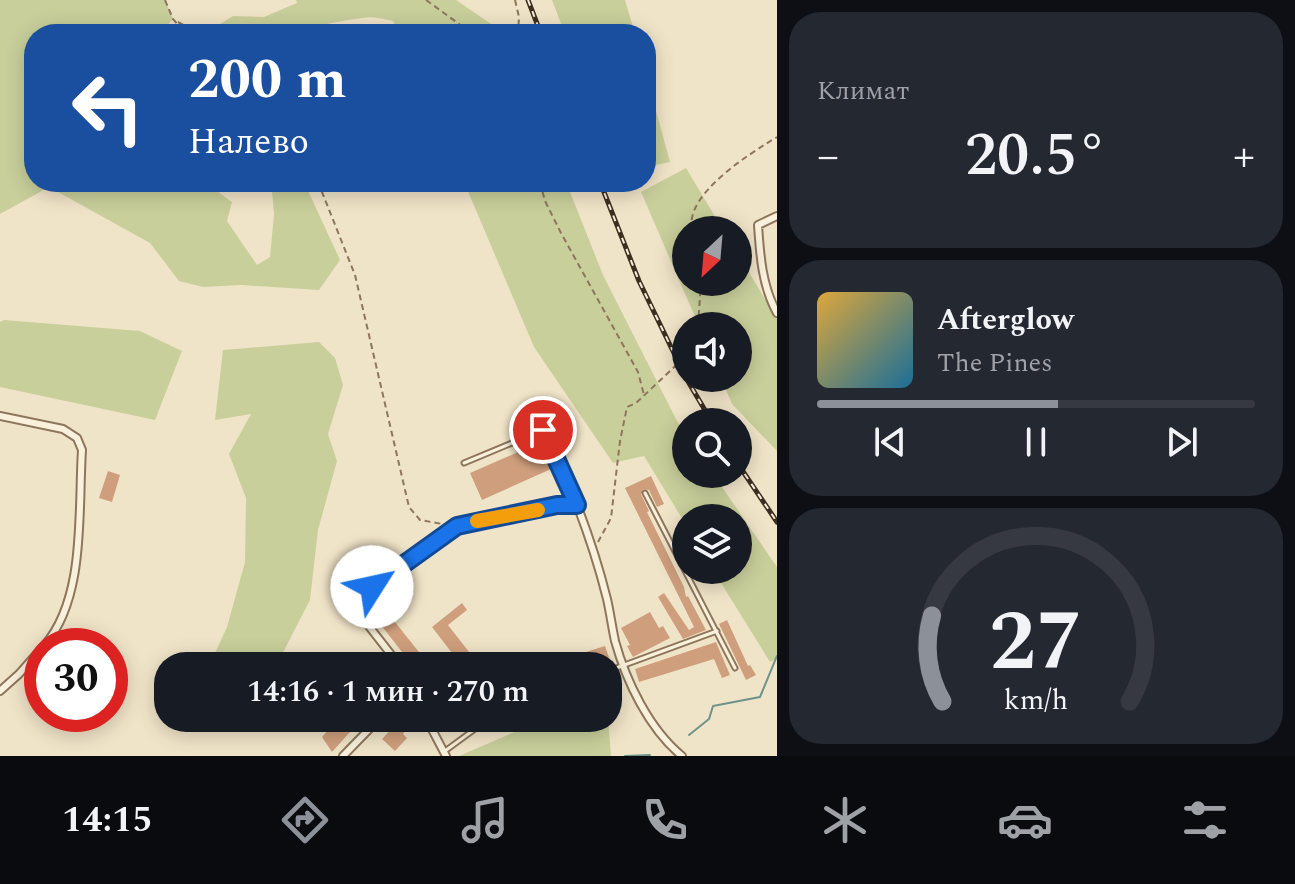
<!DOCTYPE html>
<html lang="ru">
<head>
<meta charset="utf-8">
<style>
  :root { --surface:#171b24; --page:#242831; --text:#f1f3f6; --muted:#9ea1a6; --line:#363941; --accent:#8c9099 }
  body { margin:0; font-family:Spectral,serif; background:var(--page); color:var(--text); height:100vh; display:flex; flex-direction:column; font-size:30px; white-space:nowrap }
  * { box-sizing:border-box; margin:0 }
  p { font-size:26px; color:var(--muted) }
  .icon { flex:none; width:44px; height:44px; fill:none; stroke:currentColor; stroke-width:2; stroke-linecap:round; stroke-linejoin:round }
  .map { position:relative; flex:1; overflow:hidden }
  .side { display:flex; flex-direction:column; gap:12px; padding:12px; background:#0d0f14; width:518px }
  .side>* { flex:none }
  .top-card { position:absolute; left:24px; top:24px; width:632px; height:168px; border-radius:32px; box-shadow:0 4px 20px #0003; background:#1a4fa0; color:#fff; overflow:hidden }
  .needle { width:52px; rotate:206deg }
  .tools { position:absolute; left:672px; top:216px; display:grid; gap:16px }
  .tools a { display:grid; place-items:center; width:80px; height:80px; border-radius:50%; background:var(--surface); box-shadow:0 4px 20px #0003; font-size:40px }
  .speed { position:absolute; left:24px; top:628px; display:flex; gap:16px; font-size:40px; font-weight:700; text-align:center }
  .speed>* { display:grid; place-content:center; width:104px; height:104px; border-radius:50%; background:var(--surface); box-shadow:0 4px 20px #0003; line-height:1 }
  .speed .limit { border:12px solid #d22; background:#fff; color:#111 }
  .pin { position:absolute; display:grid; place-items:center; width:68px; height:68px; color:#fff; margin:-34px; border:4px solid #fff; border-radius:50%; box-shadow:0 2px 8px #0007 }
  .me { position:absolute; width:88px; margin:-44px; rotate:55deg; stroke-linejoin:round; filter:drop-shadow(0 0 6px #0008) }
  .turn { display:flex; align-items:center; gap:28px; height:168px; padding:0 32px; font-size:36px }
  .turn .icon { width:104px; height:104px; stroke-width:2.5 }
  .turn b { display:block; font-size:56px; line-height:68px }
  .big { font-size:60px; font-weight:600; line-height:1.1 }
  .side .card { flex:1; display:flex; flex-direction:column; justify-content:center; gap:12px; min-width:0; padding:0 28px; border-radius:32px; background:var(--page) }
  .side .dial { align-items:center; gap:0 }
  .dial svg { height:208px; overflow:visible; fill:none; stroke:var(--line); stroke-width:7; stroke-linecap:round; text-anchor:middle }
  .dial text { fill:var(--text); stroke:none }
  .song { display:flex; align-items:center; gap:24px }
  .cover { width:96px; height:96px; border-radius:12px; background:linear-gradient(135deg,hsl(40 70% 55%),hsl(200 70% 35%)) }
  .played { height:8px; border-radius:4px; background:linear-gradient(90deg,var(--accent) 55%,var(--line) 55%) }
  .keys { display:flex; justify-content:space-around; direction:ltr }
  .heat { display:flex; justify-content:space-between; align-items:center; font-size:44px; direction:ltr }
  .trip { position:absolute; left:154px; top:652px; width:468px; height:80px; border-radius:32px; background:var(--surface); box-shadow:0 4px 20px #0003; font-weight:600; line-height:80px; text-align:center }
  .tabs { display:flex; height:128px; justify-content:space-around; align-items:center; background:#090b0e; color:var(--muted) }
  .tabs .icon { width:56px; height:56px }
  .tabs .on { color:var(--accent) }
  .tabs b { font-size:36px; color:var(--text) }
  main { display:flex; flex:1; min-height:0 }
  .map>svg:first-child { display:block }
  .green { fill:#c9cf9b }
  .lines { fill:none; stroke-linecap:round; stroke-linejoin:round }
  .stream { stroke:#6f938a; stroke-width:2 }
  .building { fill:#cf9f7d }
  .service-casing { stroke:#8d765c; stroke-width:7 }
  .minor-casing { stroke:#8d765c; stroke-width:10 }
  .path { stroke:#8d765c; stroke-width:2; stroke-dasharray:6 4; stroke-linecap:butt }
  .service { stroke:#faf1dc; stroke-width:3 }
  .minor { stroke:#faf1dc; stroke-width:6 }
  .rail-casing { stroke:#3d2e20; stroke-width:5 }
  .rail { stroke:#f7eed8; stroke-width:2; stroke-dasharray:6; stroke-linecap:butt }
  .route-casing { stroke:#114b97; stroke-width:20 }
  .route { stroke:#1a73e8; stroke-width:14 }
  .slow { stroke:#f59e0b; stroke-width:14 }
</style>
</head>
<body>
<main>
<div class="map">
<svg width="777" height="756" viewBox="0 0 777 756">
  <rect width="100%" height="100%" fill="#f0e4c8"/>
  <path class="green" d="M0,0h165l8,19 -14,15h-125v148h165l11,4 22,16 -5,19 30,44 13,-8 4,-43 -2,-23 21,-9h11l36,78 -21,30 -78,-5 -38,2 -24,-6 -29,-38 -101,-56 -49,27z
    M296,0h160l50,34h-107l-6,-13c-10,-2 -21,-5 -31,-3 -51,6 -97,27 -150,11l21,-13 31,1 33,-14z
    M552,0h73l10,34h-70z
    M646,74l24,88 -24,5z
    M686,168l37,62h-37v52h52v-28l39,65v132l-45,-47 -11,-26h17v-52h-39l-58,-134z
    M464,182h102l37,93 74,146 9,14v39h27l64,93v92l-7,3 -57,-92h25v-52h-52v7l-42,-69 -31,7 -79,-116z
    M4,320l136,11 42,20 -27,69 -155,-33v-65z
    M319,342l16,16 8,27 -15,49 9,27 -19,69 -8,70 -34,66h-67l18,-39 18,-65 1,-64 -17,-44 22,-40 -36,6 8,-70z
    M547,718h61l3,38h-152z"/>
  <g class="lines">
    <path class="stream" d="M689,735l20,-16 4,-13 47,-9 17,-41
      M625,756l25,-1"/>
  </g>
  <path class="building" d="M539,443l12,26 -69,31 -12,-27z
    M108,471l12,4 -8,27 -13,-4z
    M651,476l13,28 -7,3 -8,-17 -5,-1 -3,5 8,17 -2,1 37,75 2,10 2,-1 18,34 -23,9 -25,-42 6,-4 25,37 5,-3 -69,-139z
    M383,602l10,13 -2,2 39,49h-17l-43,-55z
    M462,603l5,7 -19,15 32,41h-18l-30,-39z
    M650,612l9,16 4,-2 7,12 -37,19 -6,-11 3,-1 -9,-17z
    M727,620l21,46 2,-1 6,10 -10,5 -27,-56z
    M716,642l14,33 -8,3 -8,-19 -75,23 -4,-13z
    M605,646l6,17 -9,3h-29l-3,-9z
    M334,723l3,2 3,-2 10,9 -18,20 -10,-15z
    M397,723l8,8 -2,3 4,4 -12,13 -13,-12z"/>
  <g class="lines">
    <defs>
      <path id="service" d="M464,463l79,-33 34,75
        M645,493l90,175
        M608,671l109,-40
        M445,751l45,-33"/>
      <path id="minor" d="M777,216l-19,9c2,30 4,61 19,88
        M0,416l63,13 14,9 5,12c-4,62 4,148 -38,196
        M400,666l-50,-64 107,-76 100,-21h20c12,31 22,62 30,94 3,13 5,28 8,42 11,40 34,88 67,115
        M0,691l19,-17 23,-26
        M426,718l20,38
        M343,756l37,-38"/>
    </defs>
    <use href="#service" class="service-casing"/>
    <use href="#minor" class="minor-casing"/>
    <path class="path" d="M165,0l8,19 13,15
      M426,0l47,34
      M515,0l4,17 -1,17
      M178,22l22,12
      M317,34l50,-5 16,5
      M318,182l37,93 54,232 11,13 28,5
      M540,182l5,19 16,32 77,139 6,23
      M692,230c-8,-36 59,-77 85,-93
      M698,326l3,-44
      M598,542l13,-24 9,-77 7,-34 9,-4 50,-47"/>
    <use href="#service" class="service"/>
    <use href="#minor" class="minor"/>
    <defs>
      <path id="rail" d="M528,0l13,34
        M600,182l39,99 47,97
        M686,378l26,44
        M738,464l39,58"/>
    </defs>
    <use href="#rail" class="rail-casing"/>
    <use href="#rail" class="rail"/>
  </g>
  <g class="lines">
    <defs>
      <path id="route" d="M372,587l85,-61 100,-21h20l-34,-75"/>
    </defs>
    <use href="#route" class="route-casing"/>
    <use href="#route" class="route"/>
    <path class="slow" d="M477,521l61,-11"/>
  </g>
</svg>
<div class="tools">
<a><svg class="needle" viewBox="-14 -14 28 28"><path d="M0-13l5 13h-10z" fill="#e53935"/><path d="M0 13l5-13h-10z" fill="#9ea1a6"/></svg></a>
<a><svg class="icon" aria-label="sound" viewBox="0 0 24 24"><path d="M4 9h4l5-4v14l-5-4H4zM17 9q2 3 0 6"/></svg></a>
<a><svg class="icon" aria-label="search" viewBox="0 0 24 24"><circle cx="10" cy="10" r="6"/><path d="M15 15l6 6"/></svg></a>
<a><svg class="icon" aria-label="layers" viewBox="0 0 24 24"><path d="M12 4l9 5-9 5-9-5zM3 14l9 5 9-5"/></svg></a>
</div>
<div class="speed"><div class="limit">30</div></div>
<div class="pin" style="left:543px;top:430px;background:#d93025"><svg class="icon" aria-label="arrive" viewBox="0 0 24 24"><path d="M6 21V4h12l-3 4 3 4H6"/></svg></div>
<svg class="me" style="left:372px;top:587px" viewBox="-20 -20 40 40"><circle r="19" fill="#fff"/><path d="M0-13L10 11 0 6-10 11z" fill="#1a73e8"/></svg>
<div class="trip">14:16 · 1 мин · 270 m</div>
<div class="top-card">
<div class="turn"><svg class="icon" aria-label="left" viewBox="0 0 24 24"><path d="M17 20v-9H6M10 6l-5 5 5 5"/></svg><div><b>200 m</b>Налево</div></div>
</div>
</div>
<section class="side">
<div class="card"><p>Климат</p>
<div class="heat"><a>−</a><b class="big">20.5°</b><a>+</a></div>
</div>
<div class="card">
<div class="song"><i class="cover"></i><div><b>Afterglow</b><p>The Pines</p></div></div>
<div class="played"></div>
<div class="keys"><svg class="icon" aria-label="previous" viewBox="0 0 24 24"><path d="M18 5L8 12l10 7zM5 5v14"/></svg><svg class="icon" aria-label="pause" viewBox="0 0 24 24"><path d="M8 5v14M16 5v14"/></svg><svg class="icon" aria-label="next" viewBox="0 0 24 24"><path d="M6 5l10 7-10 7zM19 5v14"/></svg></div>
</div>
<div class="card dial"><svg viewBox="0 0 100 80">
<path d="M14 69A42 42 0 1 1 86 69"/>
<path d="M14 69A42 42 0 0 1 10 36" stroke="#8c9099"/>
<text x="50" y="56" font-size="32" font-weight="700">27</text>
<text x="50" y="72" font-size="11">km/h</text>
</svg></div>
</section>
</main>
<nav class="tabs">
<b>14:15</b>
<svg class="icon on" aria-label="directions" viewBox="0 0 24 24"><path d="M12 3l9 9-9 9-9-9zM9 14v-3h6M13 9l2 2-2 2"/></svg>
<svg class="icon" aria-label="music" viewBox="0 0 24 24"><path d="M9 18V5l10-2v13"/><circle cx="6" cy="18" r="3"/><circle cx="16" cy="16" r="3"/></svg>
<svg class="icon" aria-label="phone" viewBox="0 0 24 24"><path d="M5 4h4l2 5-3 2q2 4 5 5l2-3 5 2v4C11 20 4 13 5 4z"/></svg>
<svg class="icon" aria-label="climate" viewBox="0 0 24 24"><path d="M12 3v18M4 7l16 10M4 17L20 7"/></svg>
<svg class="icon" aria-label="car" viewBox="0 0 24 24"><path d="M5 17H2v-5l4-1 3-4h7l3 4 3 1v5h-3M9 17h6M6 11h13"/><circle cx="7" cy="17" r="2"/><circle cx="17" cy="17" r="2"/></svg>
<svg class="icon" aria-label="filters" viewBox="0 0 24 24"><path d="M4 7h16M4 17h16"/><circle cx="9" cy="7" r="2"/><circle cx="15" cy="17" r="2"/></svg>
</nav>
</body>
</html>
